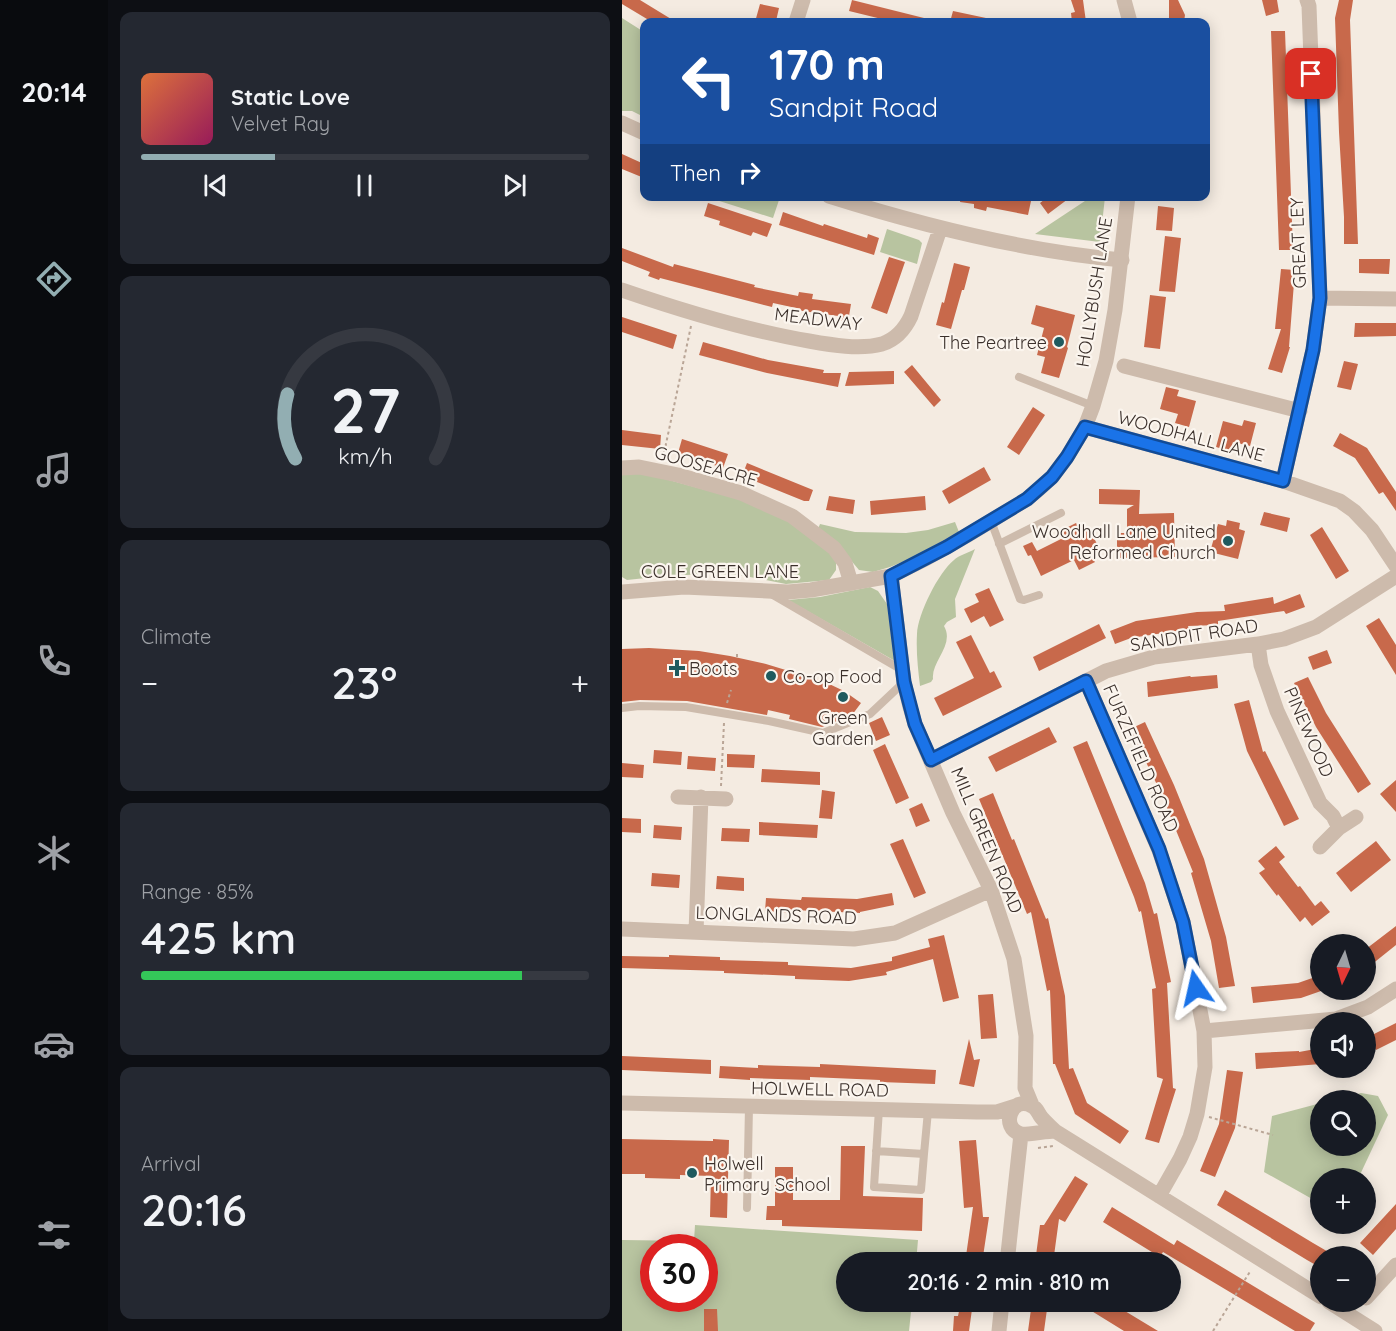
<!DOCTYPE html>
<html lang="en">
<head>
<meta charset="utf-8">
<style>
  :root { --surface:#171b24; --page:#242831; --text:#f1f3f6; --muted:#9ea1a6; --line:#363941; --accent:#92aeb2 }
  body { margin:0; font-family:Quicksand,sans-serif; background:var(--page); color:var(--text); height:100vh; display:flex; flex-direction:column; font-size:22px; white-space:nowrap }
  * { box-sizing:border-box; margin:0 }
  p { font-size:20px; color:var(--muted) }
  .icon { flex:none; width:33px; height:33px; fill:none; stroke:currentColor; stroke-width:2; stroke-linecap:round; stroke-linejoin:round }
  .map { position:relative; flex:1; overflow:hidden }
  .drawer { display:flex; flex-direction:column; gap:12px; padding:12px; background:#0d0f14; width:514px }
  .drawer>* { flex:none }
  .banner { position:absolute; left:18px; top:18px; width:570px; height:183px; border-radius:12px; box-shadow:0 3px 15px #0003; background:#1a4fa0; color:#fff; overflow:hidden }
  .needle { width:39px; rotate:185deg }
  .buttons { position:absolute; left:688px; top:934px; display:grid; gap:12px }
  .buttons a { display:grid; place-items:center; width:66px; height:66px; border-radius:50%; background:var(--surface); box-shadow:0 3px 15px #0003; font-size:30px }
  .speed { position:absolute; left:18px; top:1234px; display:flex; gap:12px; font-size:30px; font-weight:700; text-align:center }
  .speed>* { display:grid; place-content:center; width:78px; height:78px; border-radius:50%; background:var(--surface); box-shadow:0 3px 15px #0003; line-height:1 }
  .speed .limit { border:9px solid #d22; background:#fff; color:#111 }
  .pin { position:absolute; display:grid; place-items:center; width:51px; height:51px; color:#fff; margin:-26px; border-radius:12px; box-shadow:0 3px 9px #0006 }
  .me { position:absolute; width:66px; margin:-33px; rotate:349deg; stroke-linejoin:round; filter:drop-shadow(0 0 4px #0008) }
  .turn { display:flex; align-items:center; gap:21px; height:126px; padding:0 30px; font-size:27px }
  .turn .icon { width:78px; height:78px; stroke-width:2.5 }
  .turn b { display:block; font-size:42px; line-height:51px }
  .then { display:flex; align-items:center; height:57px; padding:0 30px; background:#0003; gap:12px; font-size:22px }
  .big { font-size:45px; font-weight:600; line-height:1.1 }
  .drawer .widget { flex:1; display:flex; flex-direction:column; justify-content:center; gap:9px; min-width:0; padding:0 21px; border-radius:12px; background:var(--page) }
  .drawer .dial { align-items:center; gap:0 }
  .dial svg { height:156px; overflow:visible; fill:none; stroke:var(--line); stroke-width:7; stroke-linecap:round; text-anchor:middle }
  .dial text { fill:var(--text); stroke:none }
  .song { display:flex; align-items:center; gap:18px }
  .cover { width:72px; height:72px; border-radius:9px; background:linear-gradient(135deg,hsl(20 70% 55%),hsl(330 70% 35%)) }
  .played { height:6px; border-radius:3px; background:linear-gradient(90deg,var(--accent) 30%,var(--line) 30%) }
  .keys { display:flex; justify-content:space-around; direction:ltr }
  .heat { display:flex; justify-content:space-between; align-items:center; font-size:33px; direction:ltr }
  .charge { height:9px; border-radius:4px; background:linear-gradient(90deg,#34c759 85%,var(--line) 0) }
  .trip { position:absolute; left:214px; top:1252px; width:345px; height:60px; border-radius:30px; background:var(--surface); box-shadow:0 3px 15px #0003; font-weight:600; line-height:60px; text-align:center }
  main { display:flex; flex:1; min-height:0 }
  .tabs { display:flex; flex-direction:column; width:108px; justify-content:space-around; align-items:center; background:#090b0e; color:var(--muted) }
  .tabs .icon { width:42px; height:42px }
  .tabs .current { color:var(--accent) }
  .tabs b { font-size:27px; color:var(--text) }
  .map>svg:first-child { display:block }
  .green { fill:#b8c4a0; fill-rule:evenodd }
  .building { fill:#c8694b }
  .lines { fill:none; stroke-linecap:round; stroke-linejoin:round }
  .path { stroke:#b9a596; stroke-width:2; stroke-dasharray:3 3; stroke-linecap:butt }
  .service { stroke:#cdbbac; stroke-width:8 }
  .minor { stroke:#cdbbac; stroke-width:15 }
  .tertiary { stroke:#cdbbac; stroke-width:15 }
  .route-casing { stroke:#114b97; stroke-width:15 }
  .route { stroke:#1a73e8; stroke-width:10 }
  .poi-dot { fill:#1f5a5e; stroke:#fbf5ee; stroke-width:2 }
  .labels { text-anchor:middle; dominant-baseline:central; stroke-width:4.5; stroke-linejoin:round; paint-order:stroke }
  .street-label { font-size:18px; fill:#3b302b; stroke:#fbf5ee }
  .poi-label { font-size:18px; fill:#3b302b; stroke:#fbf5ee; text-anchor:start }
</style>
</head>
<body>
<main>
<nav class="tabs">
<b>20:14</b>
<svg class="icon current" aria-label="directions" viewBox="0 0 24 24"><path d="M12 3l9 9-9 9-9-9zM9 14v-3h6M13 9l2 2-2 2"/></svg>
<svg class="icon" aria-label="music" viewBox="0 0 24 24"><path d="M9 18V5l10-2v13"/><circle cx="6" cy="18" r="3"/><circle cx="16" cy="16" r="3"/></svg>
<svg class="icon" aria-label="phone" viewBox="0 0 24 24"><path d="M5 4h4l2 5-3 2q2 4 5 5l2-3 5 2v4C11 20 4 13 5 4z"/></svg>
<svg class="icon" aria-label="climate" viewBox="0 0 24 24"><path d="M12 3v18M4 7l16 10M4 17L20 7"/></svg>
<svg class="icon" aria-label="car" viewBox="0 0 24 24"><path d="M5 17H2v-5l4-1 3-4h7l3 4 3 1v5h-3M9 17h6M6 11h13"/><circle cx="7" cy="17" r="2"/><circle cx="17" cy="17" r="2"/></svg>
<svg class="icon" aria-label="filters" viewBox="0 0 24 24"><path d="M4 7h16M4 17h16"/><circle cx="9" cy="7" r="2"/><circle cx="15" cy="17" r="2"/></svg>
</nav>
<section class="drawer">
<div class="widget">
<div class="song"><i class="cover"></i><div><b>Static Love</b><p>Velvet Ray</p></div></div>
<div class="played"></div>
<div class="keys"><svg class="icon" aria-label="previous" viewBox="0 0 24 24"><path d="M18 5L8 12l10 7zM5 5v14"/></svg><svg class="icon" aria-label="pause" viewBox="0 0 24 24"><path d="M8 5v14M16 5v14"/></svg><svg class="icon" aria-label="next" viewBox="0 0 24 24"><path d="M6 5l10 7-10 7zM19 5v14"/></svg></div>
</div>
<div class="widget dial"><svg viewBox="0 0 100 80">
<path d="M14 69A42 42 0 1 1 86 69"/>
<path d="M14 69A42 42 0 0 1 10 36" stroke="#92aeb2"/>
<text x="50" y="56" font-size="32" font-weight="700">27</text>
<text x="50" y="72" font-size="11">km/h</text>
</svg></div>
<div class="widget"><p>Climate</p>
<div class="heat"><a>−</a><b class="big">23°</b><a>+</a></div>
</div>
<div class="widget"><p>Range · 85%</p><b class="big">425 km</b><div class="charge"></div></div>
<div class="widget"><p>Arrival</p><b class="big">20:16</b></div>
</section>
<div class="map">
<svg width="774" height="1331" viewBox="0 0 774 1331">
  <rect width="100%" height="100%" fill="#f4ebe1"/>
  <path class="green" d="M0,18l22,14v85l-12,-6h-10z
    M88,196h68l2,1 -7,21 -63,-20z
    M469,197h14l-5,45 -65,-8z
    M265,229l32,11 3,3 -5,21 -37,-12z
    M14,471l110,30 51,23 35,28 4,10v8l-7,10 -43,4 -46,-9 -32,-1 -44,2 -37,4 -5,-3v-104z
    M333,522l4,10 -37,22 -32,13 -17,5 -14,-2 -20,-24 -21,-17 2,-5 35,8 51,1 22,-3z
    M353,549l-20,50 1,18 -9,5 -3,4c11,19 -13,35 -11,53l-2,3 -11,4c-2,-17 -4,-34 -3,-52 1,-20 21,-61 37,-74 5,-5 14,-7 21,-11z
    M248,587l8,4 9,13 8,57 -107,-61 32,-3z
    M739,1093l17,3 10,19 -30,64h-37v25l-57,-32 8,-56 49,-13v43h45v-45h-35z
    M73,1225l223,15 -2,23h-69v39h65l-3,29h-287v-91l72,1zM32,1248h50v51h-50z"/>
  <path class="building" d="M0,0h18l36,22h-24l-30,-18z
    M230,0l76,19v3h-34l-45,-11z
    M449,0h12l3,22h-14l-1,-9 4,-1z
    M547,0h9l7,15 -1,7h-15z
    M640,0h15l2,12 -13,4z
    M717,0h14l-3,20 8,224h-14v-27l-5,-85 -4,-114z
    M138,4l19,4 -3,13 -5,-2 -1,3h-15z
    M331,11l33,7v4h-36z
    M649,31h14l8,219h-14z
    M0,154l22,10v14l-22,-9z
    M339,196h48l22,5 -3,14 -41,-8 -1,4 -12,-3v-4l-14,-2z
    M427,196h23l-24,18 -8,-11z
    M86,203l64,21 -5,13 -14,-5 -2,4 -32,-11 1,-4 -16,-5z
    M536,206l16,2 -2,23 -16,-1z
    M161,212l40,14 1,-2 43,14 1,-4 11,4 -5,17 -95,-30z
    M543,236l16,2 -6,54 -16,-1z
    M0,248l51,19 1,-3 81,21 -1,2 44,9 1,-4 14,2 -1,5 39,5 -3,18 -11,-2 1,-4 -42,-6v-2l-23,-5 -1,4 -112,-29 -1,2 -11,-4 2,-4 -28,-11z
    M267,257l16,5 -18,52 -16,-6z
    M737,259h31l-1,15 -30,-1z
    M332,263l16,4 -6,23h-2l-11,39 -15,-4 6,-23 2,1z
    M659,269l14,1 -6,77h1l-8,26 -14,-4 13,-40h-6z
    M528,295l16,2 -6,52 -16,-2z
    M414,305l39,10 -8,32 1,1 -9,30 -18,-5 4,-16 -8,-2 7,-27 -13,-4z
    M0,317l55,18 -4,14 -51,-17z
    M733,323h41v13l-42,1z
    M81,342l65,18 56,10 -1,3h18l-3,14 -71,-14 -68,-18z
    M722,361l14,3 -7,26 -14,-3z
    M290,365l29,35 -7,7 -30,-35z
    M272,371v13l-49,2 4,-14z
    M544,387l13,3 -2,6 19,5 -7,26 -14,-4 3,-9 -18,-5z
    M411,407l12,8 -26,40 -12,-8z
    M622,420l12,3 -6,23 -17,-4 -3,9 -14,-4 7,-26 19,5z
    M0,430l39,5 -1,14 -38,-4z
    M718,433l27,15 29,44v19l-13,-19 -4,2 -24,-36 -22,-12z
    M60,439l46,15 -5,14 -45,-15z
    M125,463l66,27 -4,11h-5l-62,-25z
    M362,467l7,13 -42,24 -7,-13z
    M477,489l41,1 -1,24 35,-1 1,44 -58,1v-25h10v-24l7,-4 -35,-1z
    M207,496l26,4 -2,14 -27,-4z
    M303,496l1,14 -55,5 -1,-14z
    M642,512l26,6 -3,14 -27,-7z
    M605,520l13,3 -1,6 6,2 -7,28 -28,-7 8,-28 8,2z
    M454,523l4,7 8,-4 11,22 -9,4 5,10 -16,8 -5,-10 -33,16 -10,-21 -3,1 -5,-10 9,-4 5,9 26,-13 -3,-7z
    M700,527l27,44 -13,8 -26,-44z
    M367,588l15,32 -14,7 -6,-11 -13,7 -7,-14 15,-7 -4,-8z
    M678,594l5,13 -19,7 -2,-3 -66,10v4l-30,1 1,3 -58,9 -16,6 -5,-13 26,-10 61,-9 28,-1 -1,-6 49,-8 1,7z
    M757,618l17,27v30l-30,-49z
    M477,624l7,14 -67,33 -6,-14z
    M349,635l19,38 4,-2 8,16 -59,29 -9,-18 40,-20 -18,-36z
    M27,648l50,3 31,5 36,8 59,18 19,9 17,12 -9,12 -30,12 -33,-8 1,-4 -22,-5 -1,5 -80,-14 -47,-1 -18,2v-53z
    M705,650l5,13 -19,7 -5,-13z
    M595,675l1,13 -70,9 -1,-15 43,-6 1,1z
    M686,677l18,36 45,71 -13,9 -42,-66 -22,-44z
    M627,700l14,52 2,-1 34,68 -15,7 -37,-75 -13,-47z
    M260,717l8,18 -14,6 -7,-18z
    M523,722l29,63 30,74 22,78 9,49 -16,2 -8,-47 -20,-68 2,-1 -33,-81 -30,-62z
    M427,727l8,15 -61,30 -8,-15z
    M465,741l58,142 9,31 3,-1 14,69 -4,1 6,105 3,1 -17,54 -14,-4 18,-60 -6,-2 -5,-88 4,-1 -15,-77 -2,1 -5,-15 -61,-150z
    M263,744l24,54 -13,6 -23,-54z
    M32,750l28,2 -1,13 -28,-2z
    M105,754l28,1 -1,13 -27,-1z
    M66,756l28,2 -1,13 -28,-2z
    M0,763l22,2 -1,13 -21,-1z
    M140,769l58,3v13l-59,-3z
    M774,780v32l-16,-18z
    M200,790l13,2 -3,27 -13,-1z
    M371,793l19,47 2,-1 32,80 2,-1 17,78 4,73 4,-1 14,35 42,28 -9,13 -45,-30 -20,-50h-2l-3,-74 -3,1 -16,-79 -4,2 -48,-115z
    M300,803l8,18 -14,6 -7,-18z
    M0,818l19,1v14l-19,-1z
    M137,822l59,3 -1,13 -58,-3z
    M32,825l28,2 -1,13 -28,-2z
    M100,828l28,1 -1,13 -28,-1z
    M281,839l23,54 -12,5 -24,-54z
    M754,841l15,19 -40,32 -15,-19z
    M654,846l9,11 -6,5 19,25 2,-1 15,20 6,-5 9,11 -18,14 -7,-9 -5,5 -22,-28 -1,2 -18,-23 6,-4 -7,-8z
    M30,873l28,2 -1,13 -28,-2z
    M95,876l27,2v13l-28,-2z
    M270,893l2,12 -34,7v1l-67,-3v3l-28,-2 1,-13 35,2 1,-3 55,2z
    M774,926v19l-30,24v-20z
    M322,935l15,63 -16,4 -10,-43 -47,13 1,3 -38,6 -54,-2v-3l-71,-3v-2l-102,-3v-12l47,1v-2l51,2v3l68,2v3l63,3 41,-7v-4l38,-10 -2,-8z
    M699,975v16l-20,7 -48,5 -2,-16 47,-4z
    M371,994l4,44 -16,1 -3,-44z
    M774,1023v17l-20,10 -8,-13z
    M347,1039l5,21 6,-1 -6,28 -15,-3z
    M699,1048v16l-65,5 -1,-16 44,-2v1z
    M0,1056l89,4v14l-89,-4z
    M198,1064l116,6 -1,14 -55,-2v-2l-70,-3v3l-60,-2v2l-31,-2 1,-12 38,2v-3l62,2z
    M605,1070l16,2 -8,56 -20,49 -15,-6 19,-47z
    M0,1139l91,2v-2l16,1 -2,78 -17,-1 1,-41 -31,-1v4l-35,-1v-4h-23z
    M354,1140l7,77h6l-7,46h-17l8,-56 -9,1 -5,-67z
    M219,1146h24l-2,50 60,2 -1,33 -140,-5v-6h-16l1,-14h8v-39h18v33h47z
    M453,1176l13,8 -23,38 -6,-3 -6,44h-18l5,-38h4z
    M603,1190l88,53 24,14h-16v11l-14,-8 -90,-55z
    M774,1204v25l-23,26 -13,-12z
    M490,1207l62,38 3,-5 138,83 -5,8h-15l-132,-79 -3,5 -57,-35z
    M339,1302h12l-4,29h-16l1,-15h4z
    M410,1302h16l-4,29h-16z
    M473,1302h15l48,29h-34l-34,-21z
    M82,1309h13l1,22h-14z"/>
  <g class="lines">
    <path class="path" d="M41,458l28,-132
      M115,657v-3
      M105,703l4,-13
      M99,786l3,-63
      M587,1117l64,18
      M416,1148l15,-2
      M591,1331l38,-61"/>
    <path class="service" d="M397,377l74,29
      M369,521l29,78 4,1 15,-5
      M377,544l62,-31
      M151,595l129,75
      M0,708l17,-2 47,1 83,14 54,12 47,-19 33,-31
      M254,1151l48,3 -3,36 -47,-3 5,-78
      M302,1154l4,-43
      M125,1208l2,-102"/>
    <path class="minor" d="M174,22l7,-22
      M0,123l22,10
      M207,196c95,30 193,55 293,64
      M0,290c61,21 123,40 187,51 22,4 51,9 73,3 15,-5 23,-15 29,-28l29,-87
      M698,298l76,1
      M502,366l176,45
      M463,427l198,54 57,20 14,10 18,19 24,36
      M0,468l17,-1 39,8 63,18 51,23 42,32 11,15 6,20
      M661,481l30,-131 7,-52 -11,-292 -2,-6
      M269,576l13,106 6,25 5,17 38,89 38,77 23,69 12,77 -1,52 7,17
      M636,644l3,21 16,46 43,92 13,13 6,12
      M464,681l73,169 24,72 21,109 1,36 -8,47 -7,23 -10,22 -21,37
      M309,760l175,-89 48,-14 104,-13 26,-5 32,-12 80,-51
      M56,797l48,2
      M698,847l19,-19 17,-11
      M0,929l232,10 41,-6 96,-43
      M74,932l5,-135
      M582,1031l132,-12 32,-12 28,-18
      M0,1103l355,9h20l19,-6
      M433,1131c-8,0 -29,4 -34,3 -22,-6 -9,-40 11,-28 5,2 6,7 9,11 4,5 9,9 14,14l266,166
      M385,1263l14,-129
      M744,1298l30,-33
      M707,1302l46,29
      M377,1331l3,-29"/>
    <path class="tertiary" d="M502,0l6,22
      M0,592l62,-5 104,5 23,-2 80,-14 36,-18 39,-22 61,-37 12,-10 13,-12 15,-20 18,-30 8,-21 13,-45 9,-51 13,-114"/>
  </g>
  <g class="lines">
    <defs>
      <path id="route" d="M574,988l-13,-66 -24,-73 -73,-168 -155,79 -16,-36 -11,-42 -13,-106 56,-29 80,-48 25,-22 15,-20 18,-30 198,54 30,-131 7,-52 -9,-224"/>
    </defs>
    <use href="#route" class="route-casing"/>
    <use href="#route" class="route"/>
  </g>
  <g class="poi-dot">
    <circle cx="437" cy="342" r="6"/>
    <circle cx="606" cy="541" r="6"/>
    <path d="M52 659h6v6h6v6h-6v6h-6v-6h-6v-6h6z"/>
    <circle cx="149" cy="676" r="6"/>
    <circle cx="221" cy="697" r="6"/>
    <circle cx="70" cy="1173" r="6"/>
  </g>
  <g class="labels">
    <g class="street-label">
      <text transform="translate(676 243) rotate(-92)">GREAT LEY</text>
      <text transform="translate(472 292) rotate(-81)">HOLLYBUSH LANE</text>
      <text transform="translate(196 319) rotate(7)">MEADWAY</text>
      <text transform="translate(569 436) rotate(15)">WOODHALL LANE</text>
      <text transform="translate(84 466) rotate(16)">GOOSEACRE</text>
      <text x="98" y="571">COLE GREEN LANE</text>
      <text transform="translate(572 635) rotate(-9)">SANDPIT ROAD</text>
      <text transform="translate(687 732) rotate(66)">PINEWOOD</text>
      <text transform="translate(519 758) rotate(66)">FURZEFIELD ROAD</text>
      <text transform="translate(365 840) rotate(67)">MILL GREEN ROAD</text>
      <text transform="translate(154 915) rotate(2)">LONGLANDS ROAD</text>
      <text transform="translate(198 1089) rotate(1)">HOLWELL ROAD</text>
    </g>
    <g class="poi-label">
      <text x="425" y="342" text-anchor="end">The Peartree</text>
      <text x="594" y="531" text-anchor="end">Woodhall Lane United<tspan x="594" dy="21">Reformed Church</tspan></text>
      <text x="67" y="668">Boots</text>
      <text x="161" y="676">Co-op Food</text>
      <text x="221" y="717" text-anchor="middle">Green<tspan x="221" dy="21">Garden</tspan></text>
      <text x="82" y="1163">Holwell<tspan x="82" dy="21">Primary School</tspan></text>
    </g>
  </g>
</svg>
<div class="buttons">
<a><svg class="needle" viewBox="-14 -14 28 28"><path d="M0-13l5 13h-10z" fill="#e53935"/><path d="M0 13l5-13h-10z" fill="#9ea1a6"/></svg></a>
<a><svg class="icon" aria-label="sound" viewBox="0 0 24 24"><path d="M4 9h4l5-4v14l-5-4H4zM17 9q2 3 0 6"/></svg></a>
<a><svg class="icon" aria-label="search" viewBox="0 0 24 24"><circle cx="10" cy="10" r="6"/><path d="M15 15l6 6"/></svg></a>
<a>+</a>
<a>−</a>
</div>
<div class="speed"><div class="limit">30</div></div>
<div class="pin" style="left:689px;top:74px;background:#d93025"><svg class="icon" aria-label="arrive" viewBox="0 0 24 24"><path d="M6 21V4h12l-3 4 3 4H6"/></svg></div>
<svg class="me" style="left:574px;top:988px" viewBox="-20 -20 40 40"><path d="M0-17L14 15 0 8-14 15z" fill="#1a73e8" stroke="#fff" stroke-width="4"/></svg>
<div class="trip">20:16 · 2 min · 810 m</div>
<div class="banner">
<div class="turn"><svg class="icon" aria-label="left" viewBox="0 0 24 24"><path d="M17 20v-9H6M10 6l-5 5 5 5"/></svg><div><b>170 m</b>Sandpit Road</div></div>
<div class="then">Then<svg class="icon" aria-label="right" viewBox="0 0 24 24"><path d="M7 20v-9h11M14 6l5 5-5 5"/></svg></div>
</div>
</div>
</main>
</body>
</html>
